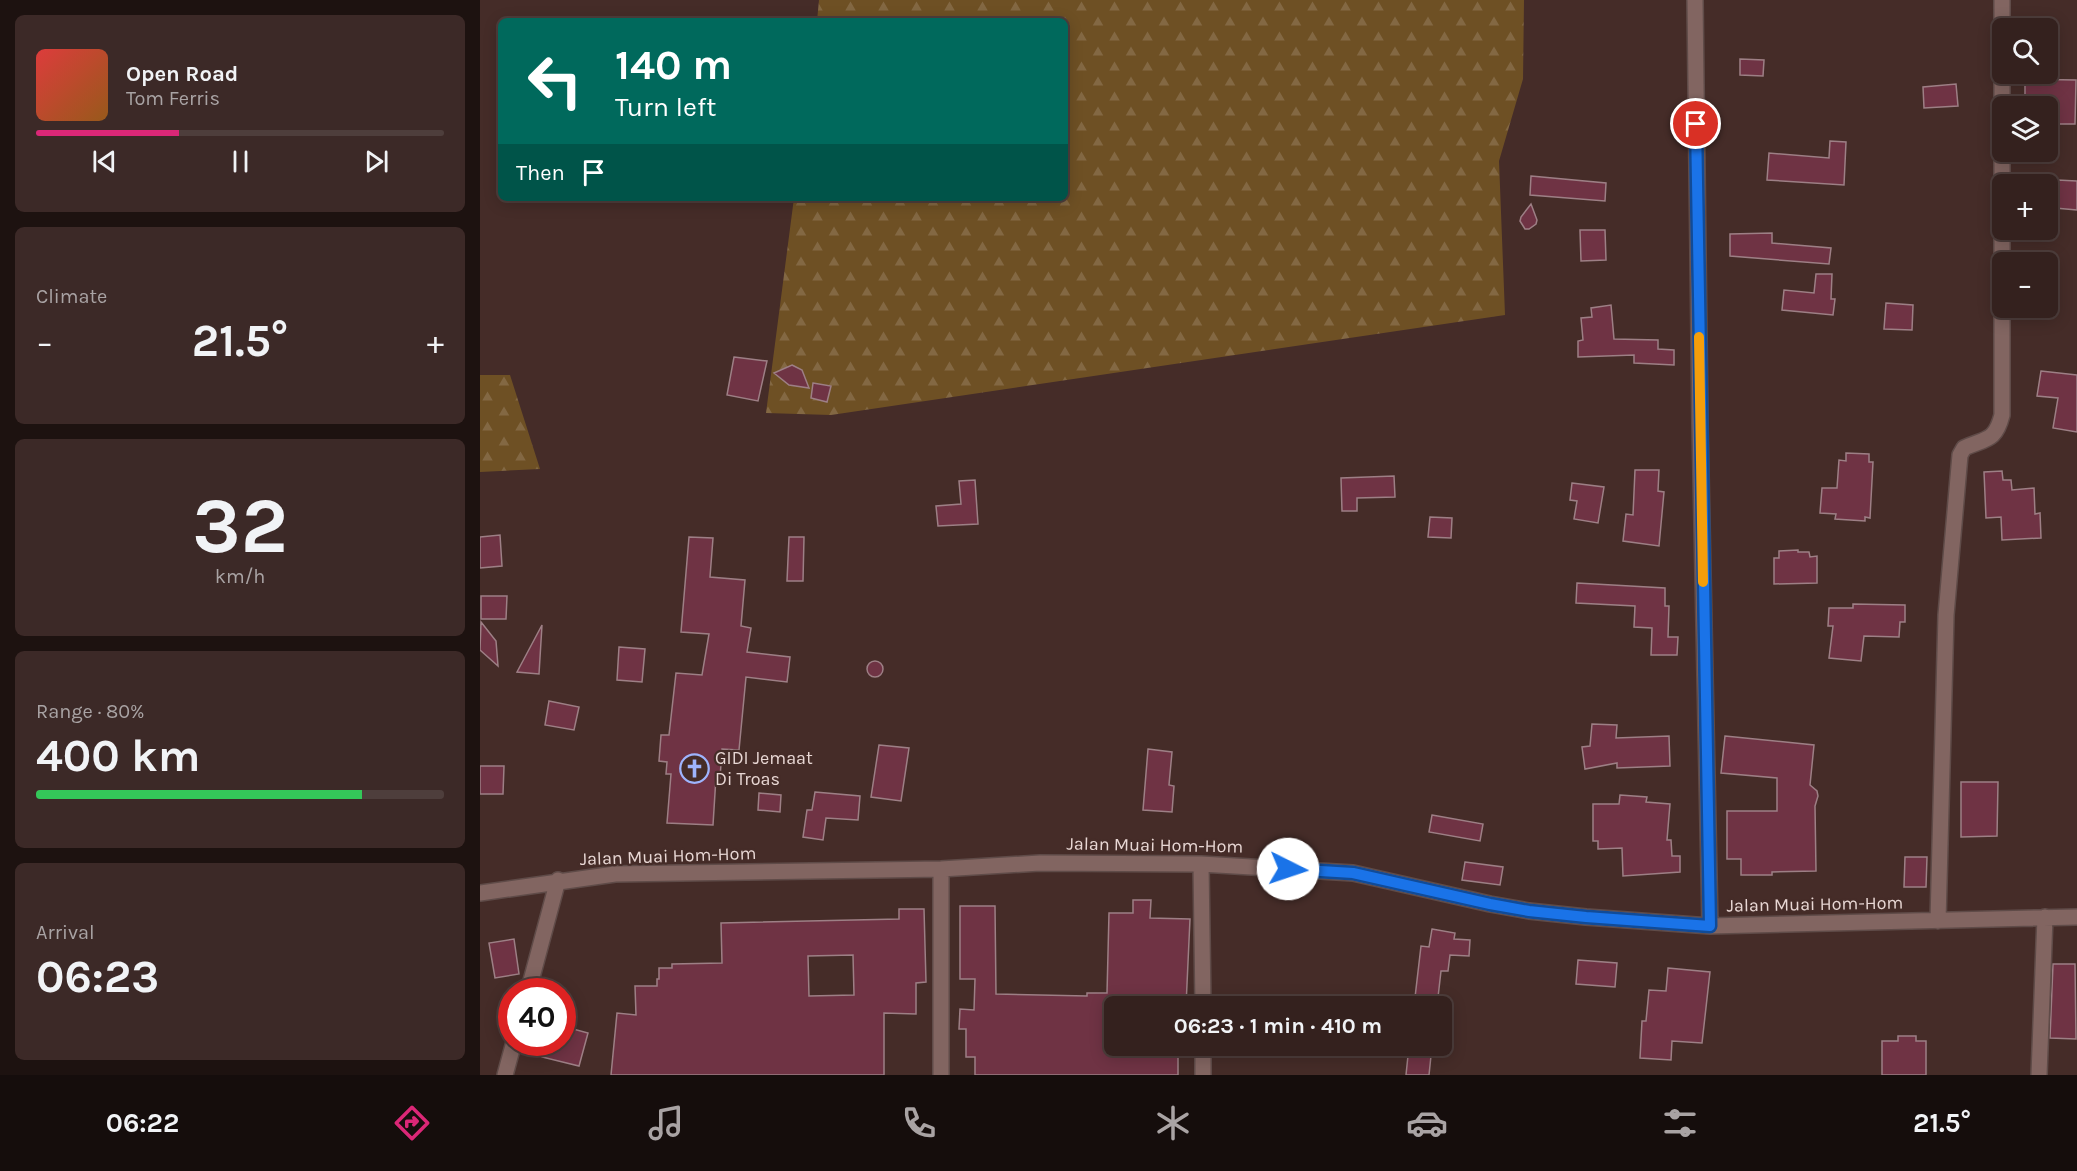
<!DOCTYPE html>
<html lang="en">
<head>
<meta charset="utf-8">
<style>
  :root { --surface:#34211e; --page:#3c2927; --text:#f1f3f6; --muted:#a9a3a4; --line:#4e3e3c; --accent:#db2777 }
  body { margin:0; font-family:Karla,sans-serif; background:var(--page); color:var(--text); height:100vh; display:flex; flex-direction:column; font-size:22px; white-space:nowrap }
  * { box-sizing:border-box; margin:0 }
  p { font-size:20px; color:var(--muted) }
  .icon { flex:none; width:33px; height:33px; fill:none; stroke:currentColor; stroke-width:2; stroke-linecap:round; stroke-linejoin:round }
  .map { position:relative; flex:1; overflow:hidden }
  .sheet { display:flex; flex-direction:column; gap:15px; padding:15px; background:#1d1210; width:480px }
  .sheet>* { flex:none }
  .top-card { position:absolute; left:18px; top:18px; width:570px; height:183px; border-radius:9px; box-shadow:0 3px 15px #0003,0 0 0 2px var(--line); background:#00695c; color:#fff; overflow:hidden }
  .tools { position:absolute; left:1512px; top:18px; display:grid; gap:12px }
  .tools a { display:grid; place-items:center; width:66px; height:66px; border-radius:9px; background:var(--surface); box-shadow:0 3px 15px #0003,0 0 0 2px var(--line); font-size:30px }
  .speed { position:absolute; left:18px; top:978px; display:flex; gap:12px; font-size:30px; font-weight:700; text-align:center }
  .speed>* { display:grid; place-content:center; width:78px; height:78px; border-radius:50%; background:var(--surface); box-shadow:0 3px 15px #0003,0 0 0 2px var(--line); line-height:1 }
  .speed .limit { border:9px solid #d22; background:#fff; color:#111 }
  .pin { position:absolute; display:grid; place-items:center; width:51px; height:51px; color:#fff; margin:-26px; border:3px solid #fff; border-radius:50%; box-shadow:0 2px 6px #0007 }
  .me { position:absolute; width:66px; margin:-33px; rotate:94deg; stroke-linejoin:round; filter:drop-shadow(0 0 4px #0008) }
  .turn { display:flex; align-items:center; gap:21px; height:126px; padding:0 18px; font-size:27px }
  .turn .icon { width:78px; height:78px; stroke-width:2.5 }
  .turn b { display:block; font-size:42px; line-height:51px }
  .then { display:flex; align-items:center; height:57px; padding:0 18px; background:#0003; gap:12px; font-size:22px }
  .big { font-size:45px; font-weight:700; line-height:1.1 }
  .sheet .widget { flex:1; display:flex; flex-direction:column; justify-content:center; gap:9px; min-width:0; padding:0 21px; border-radius:9px; background:var(--page) }
  .sheet .dial { align-items:center; gap:0 }
  .dial b { font-size:78px; line-height:1 }
  .song { display:flex; align-items:center; gap:18px }
  .cover { width:72px; height:72px; border-radius:9px; background:linear-gradient(135deg,hsl(0 70% 55%),hsl(30 70% 35%)) }
  .played { height:6px; border-radius:3px; background:linear-gradient(90deg,var(--accent) 35%,var(--line) 35%) }
  .keys { display:flex; justify-content:space-around; direction:ltr }
  .heat { display:flex; justify-content:space-between; align-items:center; font-size:33px; direction:ltr }
  .charge { height:9px; border-radius:4px; background:linear-gradient(90deg,#34c759 80%,var(--line) 0) }
  .trip { position:absolute; left:624px; top:996px; width:348px; height:60px; border-radius:9px; background:var(--surface); box-shadow:0 3px 15px #0003,0 0 0 2px var(--line); font-weight:700; line-height:60px; text-align:center }
  .tabs { display:flex; height:96px; justify-content:space-around; align-items:center; background:#150d0c; color:var(--muted) }
  .tabs .icon { width:42px; height:42px }
  .tabs .selected { color:var(--accent) }
  .tabs b { font-size:27px; color:var(--text) }
  main { display:flex; flex:1; min-height:0 }
  .map>svg:first-child { display:block }
  .forest { fill:url(#forest-firs) }
  .building { fill:#6f3344; stroke:#9d7f85; stroke-width:1.5; fill-rule:evenodd }
  .lines { fill:none; stroke-linecap:round; stroke-linejoin:round }
  .minor-casing { stroke:#5f4b48; stroke-width:18 }
  .minor { stroke:#826561; stroke-width:15 }
  .route-casing { stroke:#114b97; stroke-width:15 }
  .route { stroke:#1a73e8; stroke-width:10 }
  .slow { stroke:#f59e0b; stroke-width:10 }
  .labels { text-anchor:middle; dominant-baseline:central; stroke-width:4.5; stroke-linejoin:round; paint-order:stroke }
  .poi-label { font-size:18px; fill:#e8d7d4; stroke:#452c28; text-anchor:start }
  .street-label { font-size:18px; fill:#e8d7d4; stroke:#452c28 }
</style>
</head>
<body>
<main>
<section class="sheet">
<div class="widget">
<div class="song"><i class="cover"></i><div><b>Open Road</b><p>Tom Ferris</p></div></div>
<div class="played"></div>
<div class="keys"><svg class="icon" aria-label="previous" viewBox="0 0 24 24"><path d="M18 5L8 12l10 7zM5 5v14"/></svg><svg class="icon" aria-label="pause" viewBox="0 0 24 24"><path d="M8 5v14M16 5v14"/></svg><svg class="icon" aria-label="next" viewBox="0 0 24 24"><path d="M6 5l10 7-10 7zM19 5v14"/></svg></div>
</div>
<div class="widget"><p>Climate</p>
<div class="heat"><a>−</a><b class="big">21.5°</b><a>+</a></div>
</div>
<div class="widget dial"><b>32</b><p>km/h</p></div>
<div class="widget"><p>Range · 80%</p><b class="big">400 km</b><div class="charge"></div></div>
<div class="widget"><p>Arrival</p><b class="big">06:23</b></div>
</section>
<div class="map">
<svg width="1597" height="1075" viewBox="0 0 1597 1075">
  <defs>
    <pattern id="forest-firs" width="22" height="20" patternUnits="userSpaceOnUse" patternTransform="scale(1.5)"><rect width="22" height="20" fill="#6e5024"/><path d="M5 1l3.5 6h-7zM16 11l3.5 6h-7z" fill="#836843"/></pattern>
  </defs>
  <rect width="100%" height="100%" fill="#452c28"/>
  <path class="forest" d="M339,0h705l-1,79 -24,82 6,154 -674,100 -65,-2 28,-215h271v-177h-248z
    M0,375h30l30,94 -60,3z"/>
  <path class="building" d="M1260,59l24,1 -1,16 -23,-1z
    M1545,79l51,1 -1,44h-27v-18h-7l1,-10 -17,-1z
    M1476,84l2,22 -34,2 -1,-21z
    M1350,141l16,1 -2,43 -77,-5 2,-27 60,5z
    M1051,176l75,7 -1,18 -75,-6z
    M1577,180l20,1v29l-22,-2z
    M1051,204l6,16 -1,4 -7,5h-4l-5,-8 1,-4z
    M1100,230h25l1,30 -25,1z
    M1292,233v10l59,5 -2,16 -99,-8v-22z
    M1336,274h16l-1,25h4l-2,16 -51,-5 2,-20 30,3z
    M1406,303l27,2 -1,25 -28,-1z
    M1131,305l3,34 44,1v9l16,1v15l-40,-2v-8l-56,2v-16l5,-1 -2,-22 11,-1 -1,-9z
    M254,357l33,4 -9,40 -31,-6z
    M312,365l10,5 7,18 -20,-3 -15,-12z
    M1561,371l36,4v57l-24,-4 5,-30 -21,-2z
    M333,383l18,3 -4,16 -16,-4z
    M1366,453l23,1v8h4l-3,56 -5,-1v4l-30,-2 1,-5 -16,-1 2,-25h15l2,-28 7,1z
    M1155,470h24l-1,21 6,1 -5,54 -36,-5 3,-27 7,1z
    M1522,471l1,9h8l1,10 22,-2 1,26 5,-1 1,25 -39,2 -1,-23 -15,1 -2,-46z
    M914,476l1,21 -38,1v13h-15l-1,-33z
    M495,480l3,44 -40,2 -2,-20 25,-2 -2,-23z
    M1092,483l32,4 -6,36 -24,-4 3,-18 -7,-1z
    M950,517l22,1 -1,20 -23,-1z
    M20,535l2,31 -22,2v-31z
    M209,537l24,1 -3,39 35,3 -4,46 10,2 -4,24 43,5 -3,25 -41,-5 -7,73 -17,-1 -2,29 -4,-1 -3,48 -46,-2 4,-49h-5l1,-12 -8,-1 2,-26h8l7,-62 26,2 7,-41 -28,-2z
    M309,537h15l-1,44h-16z
    M1318,550v2h11l1,5 7,-1v27l-43,1v-26h5v-7z
    M1097,583l88,5v18h4l-1,31h10l-1,18h-26l1,-27 -18,-1 1,-21 -59,-3z
    M1,596h26l-1,23h-25z
    M1373,604l52,1v17h-5l-1,15 -35,-1 -3,25 -32,-3 4,-32h-5l1,-18h24z
    M1,622l15,19 2,25 -18,-16z
    M62,625l-3,49 -22,-2z
    M139,647l26,2 -3,33 -25,-2z
    M387 669a8 8 0 1 1 16 0a8 8 0 1 1-16 0Z
    M69,701l30,6 -5,23 -29,-5z
    M1112,724l25,1 -1,13 53,-2 1,30 -53,2v-5l-32,6 -3,-22 8,-1z
    M1245,736l89,9 -4,40 7,6 1,5 -3,10 1,65 -44,1v3h-31v-16h-14v-48h50v-33l-56,-5z
    M399,745l30,3 -8,53 -30,-4z
    M668,749l24,3 -3,33 5,1 -2,26 -29,-2z
    M0,766h24l-1,28h-23z
    M1481,782h37l-1,54 -36,1z
    M335,792l45,4 -2,24 -32,-2 -3,22 -20,-3 4,-27h5z
    M279,793l22,2 -1,17 -22,-2z
    M1140,795l27,2 -1,5 24,2 -3,36h4l1,16h8v16l-57,4 -1,-28 -24,1v-8h-5v-37h26z
    M952,815l51,9 -3,17 -51,-9z
    M1425,857h22l-1,30h-22z
    M985,862l38,5 -3,18 -38,-5z
    M653,900h18l-1,18 40,1 -4,87h-72v40h64v29h-203v-18h-9v-28h-7l1,-20 14,1 1,-31h-15v-73h35l1,88 91,2v-3h20l2,-80h24z
    M419,909h25l2,73 -10,1v31l-32,-1v62h-273l6,-62 19,2 -1,-29h22v-7h2v-11h13v-4l50,-1 -1,-40 178,-4zM373,955l1,40 -45,1 -1,-40z
    M952,929l23,4 -1,6 16,1 -1,16 -19,-1 -2,16h-7l-4,35h-23l7,-60 8,1z
    M34,939l5,35 -24,4 -6,-35z
    M1098,960l39,3 -2,24 -39,-3z
    M1573,964h22l1,75 -26,-1z
    M1188,968l42,4 -8,71 -30,-2 -1,19 -31,-2 2,-37h4l3,-31 17,1z
    M82,1026l26,7 -9,33 -37,-9 3,-15h17z
    M1418,1036h18v5h10v34h-44v-34h16z
    M929,1046h23l-3,29h-23z"/>
  <g class="lines">
    <defs>
      <path id="minor" d="M1215,0l5,424 10,502
        M721,864l2,142
        M0,893l135,-19 326,-5 99,-6 161,1 152,9 137,31 39,7 57,6 124,9 367,-9
        M1458,921l8,-306 14,-160 4,-7c22,-10 31,-6 38,-33v-415
        M48,992l30,-112
        M723,1046v29
        M25,1075l9,-33
        M461,1075v-206
        M1559,1075l6,-158"/>
    </defs>
    <use href="#minor" class="minor-casing"/>
    <use href="#minor" class="minor"/>
  </g>
  <g class="lines">
    <defs>
      <path id="route" d="M808,869l65,4 137,31 39,7 57,6 124,9 -14,-802"/>
    </defs>
    <use href="#route" class="route-casing"/>
    <use href="#route" class="route"/>
    <path class="slow" d="M1219,337l4,245"/>
  </g>
  <defs>
    <symbol id="church-ring" viewBox="-11 -11 22 22"><circle r="9.5" fill="#452c28" stroke="#9eb4fd" stroke-width="1.5"/><path d="M-1.2-6h2.4v3.5h3.3v2.4h-3.3V6h-2.4V-.1h-3.3v-2.4h3.3Z" fill="#9eb4fd"/></symbol>
  </defs>
  <g fill-rule="evenodd">
    <use href="#church-ring" x="198" y="752" width="33" height="33"/>
  </g>
  <g class="labels">
    <g class="poi-label">
      <text x="235" y="758">GIDI Jemaat<tspan x="235" dy="21">Di Troas</tspan></text>
    </g>
    <g class="street-label">
      <text transform="translate(675 845) rotate(1)">Jalan Muai Hom-Hom</text>
      <text transform="translate(188 856) rotate(-2)">Jalan Muai Hom-Hom</text>
      <text transform="translate(1335 904) rotate(-1)">Jalan Muai Hom-Hom</text>
    </g>
  </g>
</svg>
<div class="tools">
<a><svg class="icon" aria-label="search" viewBox="0 0 24 24"><circle cx="10" cy="10" r="6"/><path d="M15 15l6 6"/></svg></a>
<a><svg class="icon" aria-label="layers" viewBox="0 0 24 24"><path d="M12 4l9 5-9 5-9-5zM3 14l9 5 9-5"/></svg></a>
<a>+</a>
<a>−</a>
</div>
<div class="speed"><div class="limit">40</div></div>
<div class="pin" style="left:1216px;top:124px;background:#d93025"><svg class="icon" aria-label="arrive" viewBox="0 0 24 24"><path d="M6 21V4h12l-3 4 3 4H6"/></svg></div>
<svg class="me" style="left:808px;top:869px" viewBox="-20 -20 40 40"><circle r="19" fill="#fff"/><path d="M0-13L10 11 0 6-10 11z" fill="#1a73e8"/></svg>
<div class="trip">06:23 · 1 min · 410 m</div>
<div class="top-card">
<div class="turn"><svg class="icon" aria-label="left" viewBox="0 0 24 24"><path d="M17 20v-9H6M10 6l-5 5 5 5"/></svg><div><b>140 m</b>Turn left</div></div>
<div class="then">Then<svg class="icon" aria-label="arrive" viewBox="0 0 24 24"><path d="M6 21V4h12l-3 4 3 4H6"/></svg></div>
</div>
</div>
</main>
<nav class="tabs">
<b>06:22</b>
<svg class="icon selected" aria-label="directions" viewBox="0 0 24 24"><path d="M12 3l9 9-9 9-9-9zM9 14v-3h6M13 9l2 2-2 2"/></svg>
<svg class="icon" aria-label="music" viewBox="0 0 24 24"><path d="M9 18V5l10-2v13"/><circle cx="6" cy="18" r="3"/><circle cx="16" cy="16" r="3"/></svg>
<svg class="icon" aria-label="phone" viewBox="0 0 24 24"><path d="M5 4h4l2 5-3 2q2 4 5 5l2-3 5 2v4C11 20 4 13 5 4z"/></svg>
<svg class="icon" aria-label="climate" viewBox="0 0 24 24"><path d="M12 3v18M4 7l16 10M4 17L20 7"/></svg>
<svg class="icon" aria-label="car" viewBox="0 0 24 24"><path d="M5 17H2v-5l4-1 3-4h7l3 4 3 1v5h-3M9 17h6M6 11h13"/><circle cx="7" cy="17" r="2"/><circle cx="17" cy="17" r="2"/></svg>
<svg class="icon" aria-label="filters" viewBox="0 0 24 24"><path d="M4 7h16M4 17h16"/><circle cx="9" cy="7" r="2"/><circle cx="15" cy="17" r="2"/></svg>
<b>21.5°</b>
</nav>
</body>
</html>
